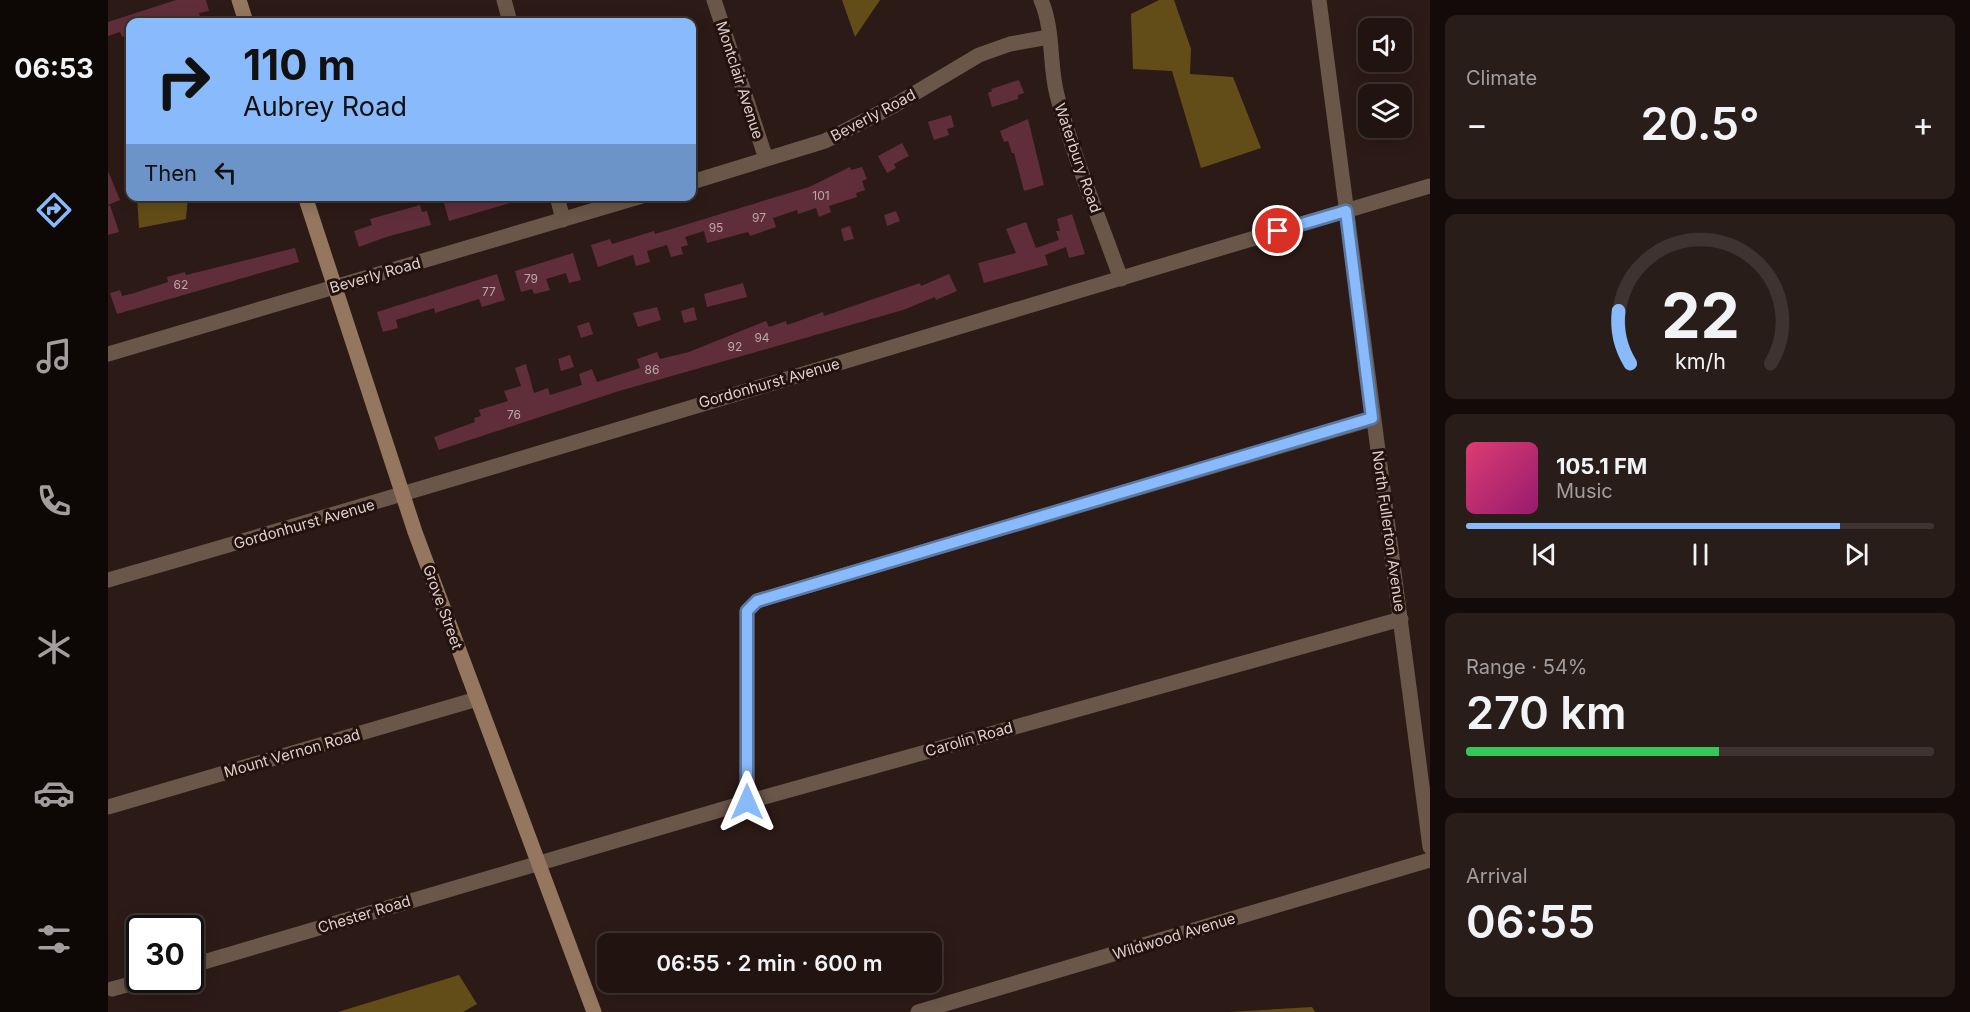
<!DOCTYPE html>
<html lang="en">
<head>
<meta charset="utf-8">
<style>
  :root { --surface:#211410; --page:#291d19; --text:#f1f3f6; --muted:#a29e9f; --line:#3e3330; --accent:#89bafc }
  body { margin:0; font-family:Inter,sans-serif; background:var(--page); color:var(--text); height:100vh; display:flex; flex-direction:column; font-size:22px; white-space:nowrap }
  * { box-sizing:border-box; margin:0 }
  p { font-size:20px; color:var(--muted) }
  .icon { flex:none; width:33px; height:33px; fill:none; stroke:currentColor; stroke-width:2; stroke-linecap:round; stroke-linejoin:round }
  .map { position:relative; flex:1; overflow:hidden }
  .details { display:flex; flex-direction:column; gap:15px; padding:15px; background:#120b09; width:540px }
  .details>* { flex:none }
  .banner { position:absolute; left:18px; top:18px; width:570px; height:183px; border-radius:12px; box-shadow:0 3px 15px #0003,0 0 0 2px var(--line); background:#89bafc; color:#111; overflow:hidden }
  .fabs { position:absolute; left:1250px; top:18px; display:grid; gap:12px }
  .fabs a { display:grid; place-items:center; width:54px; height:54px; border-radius:12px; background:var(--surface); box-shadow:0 3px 15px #0003,0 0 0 2px var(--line); font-size:30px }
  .speed { position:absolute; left:18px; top:915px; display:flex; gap:12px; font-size:30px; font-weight:700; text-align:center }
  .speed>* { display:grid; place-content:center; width:78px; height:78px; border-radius:50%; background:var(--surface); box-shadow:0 3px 15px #0003,0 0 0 2px var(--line); line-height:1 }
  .speed .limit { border:3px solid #111; border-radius:9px; background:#fff; color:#111 }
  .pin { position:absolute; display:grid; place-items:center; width:51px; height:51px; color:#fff; margin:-26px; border:3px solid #fff; border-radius:50%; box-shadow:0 2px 6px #0007 }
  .me { position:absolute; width:66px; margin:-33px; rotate:0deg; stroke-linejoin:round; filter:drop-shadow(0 0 4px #0008) }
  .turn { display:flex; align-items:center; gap:21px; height:126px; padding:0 18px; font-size:27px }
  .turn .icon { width:78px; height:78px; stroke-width:2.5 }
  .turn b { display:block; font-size:42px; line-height:51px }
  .then { display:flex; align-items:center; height:57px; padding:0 18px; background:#0003; gap:12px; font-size:22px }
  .big { font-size:45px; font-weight:600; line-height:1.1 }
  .details .card { flex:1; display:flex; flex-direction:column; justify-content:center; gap:9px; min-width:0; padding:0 21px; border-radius:12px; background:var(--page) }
  .details .dial { align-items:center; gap:0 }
  .dial svg { height:156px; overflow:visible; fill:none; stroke:var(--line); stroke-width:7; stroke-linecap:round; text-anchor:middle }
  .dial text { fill:var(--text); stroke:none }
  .song { display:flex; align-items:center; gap:18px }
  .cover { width:72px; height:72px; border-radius:9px; background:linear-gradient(135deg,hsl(340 70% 55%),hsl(320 70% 35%)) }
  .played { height:6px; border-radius:3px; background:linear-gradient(90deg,var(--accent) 80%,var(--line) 80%) }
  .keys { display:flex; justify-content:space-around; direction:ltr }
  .heat { display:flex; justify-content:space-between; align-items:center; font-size:33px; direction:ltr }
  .charge { height:9px; border-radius:4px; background:linear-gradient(90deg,#34c759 54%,var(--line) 0) }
  .trip { position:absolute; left:489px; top:933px; width:345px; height:60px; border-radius:12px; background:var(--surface); box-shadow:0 3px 15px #0003,0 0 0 2px var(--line); font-weight:600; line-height:60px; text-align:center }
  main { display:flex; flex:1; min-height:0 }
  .menu { display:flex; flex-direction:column; width:108px; justify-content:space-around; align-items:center; background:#0d0806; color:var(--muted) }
  .menu .icon { width:42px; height:42px }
  .menu .selected { color:var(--accent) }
  .menu b { font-size:27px; color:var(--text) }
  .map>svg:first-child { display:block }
  .forest { fill:#624d18 }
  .building { fill:#602e3b }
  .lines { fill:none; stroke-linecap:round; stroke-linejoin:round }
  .street { stroke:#6a5749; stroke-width:15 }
  .secondary { stroke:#957760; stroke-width:15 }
  .route-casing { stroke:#5979a4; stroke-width:15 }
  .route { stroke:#89bafc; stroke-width:10 }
  .labels { text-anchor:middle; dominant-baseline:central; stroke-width:6; stroke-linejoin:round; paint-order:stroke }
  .number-label { font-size:12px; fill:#bda7a8 }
  .street-label { font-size:15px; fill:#dccfcc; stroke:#22110d }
</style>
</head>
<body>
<main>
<nav class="menu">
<b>06:53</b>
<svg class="icon selected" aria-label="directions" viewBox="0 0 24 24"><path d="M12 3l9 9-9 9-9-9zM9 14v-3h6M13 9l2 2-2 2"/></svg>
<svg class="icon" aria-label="music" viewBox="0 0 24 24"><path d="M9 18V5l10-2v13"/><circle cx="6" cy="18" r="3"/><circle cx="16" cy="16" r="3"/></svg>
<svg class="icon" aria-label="phone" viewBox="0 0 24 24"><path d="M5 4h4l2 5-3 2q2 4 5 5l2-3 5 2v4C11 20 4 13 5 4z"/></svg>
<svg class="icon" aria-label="climate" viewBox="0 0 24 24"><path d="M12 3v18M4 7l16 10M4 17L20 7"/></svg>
<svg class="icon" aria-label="car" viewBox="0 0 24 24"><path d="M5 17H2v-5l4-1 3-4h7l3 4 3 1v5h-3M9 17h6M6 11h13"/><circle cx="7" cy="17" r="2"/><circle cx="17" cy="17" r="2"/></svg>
<svg class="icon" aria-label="filters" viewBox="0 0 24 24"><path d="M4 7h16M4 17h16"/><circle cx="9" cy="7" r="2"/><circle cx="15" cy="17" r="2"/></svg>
</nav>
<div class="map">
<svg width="1322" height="1012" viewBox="0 0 1322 1012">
  <rect width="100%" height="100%" fill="#2c1a16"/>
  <path class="forest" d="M734,0h38l-25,37z
    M1051,0h15l17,49 -1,25 43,3 28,71 -60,20 -29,-97 -39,-2 -2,-55z
    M29,197h51l-2,22 -47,9z
    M351,975l18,29 -14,8h-125z
    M1204,1007l3,5h-85z"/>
  <path class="building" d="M68,0h30l3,11 -10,2 3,9h-72v12l-8,3 -2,-5 -12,4v-14z
    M911,80l5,13 -6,2v4l-26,8 -4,-14 4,-2 -1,-2z
    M843,115l3,12 -7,2 2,6 -15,5 -6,-18z
    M920,119l16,66 -20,6 -10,-38h-2l-4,-12 -4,1 -4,-11z
    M794,143l7,13 -15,8 2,4 -9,5 -9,-17z
    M742,167l1,3 11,-3 5,12 -5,2 3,9 -9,3 1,4 -28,9 2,6 -12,5 -3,-9 -18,6 -1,-4 -24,8 3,9 -26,9 -2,-4 -41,11 -3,-12 -19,6 3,8 -7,2 2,7 -12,3 -4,-12 -20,6 3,11 -14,4 -3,-11 -35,12 -7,-22 19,-6 2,5 42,-13 1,3 154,-47z
    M0,171l12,29 -12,5z
    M358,196h57l1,3 -75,22 -5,-18z
    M2,205l9,27 -11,3v-29z
    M312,205l2,7 5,-1 4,14 -45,12 -27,10 -5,-16 18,-6 -2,-6z
    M788,211l4,10 -13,5 -3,-11z
    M964,214l13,40 -16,4 -3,-11 -21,8 3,10 -64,18 -6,-20 38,-10 -10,-24 20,-7 10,26 23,-8 -3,-9h4l-3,-12z
    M742,226l4,13 -10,2 -3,-12z
    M187,248l4,14 -182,52 -7,-21 10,-3 2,6 9,-2 37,-12 -1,-5 18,-5 1,3z
    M465,253l8,27 -12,3 -3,-10 -20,6 4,11 -16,4 -2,-5 -11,3 -6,-21z
    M389,274l8,26 -23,7 -3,-8 -44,14 -1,-5 -38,12 2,8 -15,4 -6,-20z
    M841,274l8,17 -21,9 -1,-3 -32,13 -284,81 -180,59 -5,-13 41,-15 -1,-4 7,-2 -2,-6 29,-9 -4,-10 17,-5 -6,-18 11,-4 8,29 14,-5 2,7 32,-10 -3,-11 13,-5 5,13 43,-14 -3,-9 20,-7 3,7 29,-7 77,-31 3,6 17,-6 1,4 9,-3 27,-10 1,4 96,-33 1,3z
    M635,283l4,14 -40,10 -3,-13z
    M549,307l4,13 -23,7 -5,-14z
    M586,307l3,13 -13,3 -3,-12z
    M481,322l4,12 -12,4 -4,-12z
    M462,355l4,12 -13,4 -3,-12z"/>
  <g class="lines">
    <path class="street" d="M396,0l6,22
      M606,0l52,159
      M933,0c13,30 8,65 16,95 17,63 42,123 64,184
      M1211,0l111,847
      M584,182l133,-41 70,-36 84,-50 31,-11 39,-7
      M449,196l6,24
      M0,354l534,-158
      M0,580c442,-127 881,-264 1322,-394
      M639,802v-191l10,-10 615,-182
      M0,807l369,-108
      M82,966l557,-164 654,-183
      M4,989l33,-9
      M810,1012l512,-152"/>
    <path class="secondary" d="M131,0l7,22
      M197,196l110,336 179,480"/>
  </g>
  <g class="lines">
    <defs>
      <path id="route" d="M639,802v-191l10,-10 615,-183 -26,-207 -68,20"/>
    </defs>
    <use href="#route" class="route-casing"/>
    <use href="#route" class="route"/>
  </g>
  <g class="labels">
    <g class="number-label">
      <text x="713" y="195">101</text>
      <text x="651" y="217">97</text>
      <text x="608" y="227">95</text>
      <text x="423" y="278">79</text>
      <text x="73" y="284">62</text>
      <text x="381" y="291">77</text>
      <text x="654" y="337">94</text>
      <text x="627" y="346">92</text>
      <text x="544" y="369">86</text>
      <text x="406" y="414">76</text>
    </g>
    <g class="street-label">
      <text transform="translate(632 80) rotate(72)">Montclair Avenue</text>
      <text transform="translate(765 115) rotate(-28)">Beverly Road</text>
      <text transform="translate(970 158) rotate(71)">Waterbury Road</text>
      <text transform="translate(267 275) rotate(-16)">Beverly Road</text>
      <text transform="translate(661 383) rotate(-16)">Gordonhurst Avenue</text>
      <text transform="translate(196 524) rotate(-16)">Gordonhurst Avenue</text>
      <text transform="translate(1281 531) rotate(82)">North Fullerton Avenue</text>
      <text transform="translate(335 607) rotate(70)">Grove Street</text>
      <text transform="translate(861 739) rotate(-16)">Carolin Road</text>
      <text transform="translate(184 753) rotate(-16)">Mount Vernon Road</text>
      <text transform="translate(256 914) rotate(-17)">Chester Road</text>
      <text transform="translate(1066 936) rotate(-17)">Wildwood Avenue</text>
    </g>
  </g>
</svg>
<div class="fabs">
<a><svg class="icon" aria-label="sound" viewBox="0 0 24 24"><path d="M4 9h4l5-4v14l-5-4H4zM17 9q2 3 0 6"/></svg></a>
<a><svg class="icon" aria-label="layers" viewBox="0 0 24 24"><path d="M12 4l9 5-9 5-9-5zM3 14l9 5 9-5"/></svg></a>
</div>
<div class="speed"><div class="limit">30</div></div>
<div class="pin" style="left:1170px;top:231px;background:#d93025"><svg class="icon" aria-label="arrive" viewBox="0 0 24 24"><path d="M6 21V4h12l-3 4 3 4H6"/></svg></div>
<svg class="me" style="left:639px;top:802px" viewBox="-20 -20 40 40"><path d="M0-17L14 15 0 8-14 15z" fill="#89bafc" stroke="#fff" stroke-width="4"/></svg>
<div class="trip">06:55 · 2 min · 600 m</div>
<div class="banner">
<div class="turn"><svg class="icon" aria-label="right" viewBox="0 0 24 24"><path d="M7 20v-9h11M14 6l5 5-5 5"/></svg><div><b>110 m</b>Aubrey Road</div></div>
<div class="then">Then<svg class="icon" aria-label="left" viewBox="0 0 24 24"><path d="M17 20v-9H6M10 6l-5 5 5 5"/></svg></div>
</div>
</div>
<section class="details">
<div class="card"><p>Climate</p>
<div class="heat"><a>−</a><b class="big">20.5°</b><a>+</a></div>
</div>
<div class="card dial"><svg viewBox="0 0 100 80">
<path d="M14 69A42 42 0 1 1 86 69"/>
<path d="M14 69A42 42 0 0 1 8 42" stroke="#89bafc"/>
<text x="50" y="56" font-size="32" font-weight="700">22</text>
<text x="50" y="72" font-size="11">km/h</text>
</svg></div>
<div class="card">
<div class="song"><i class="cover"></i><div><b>105.1 FM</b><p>Music</p></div></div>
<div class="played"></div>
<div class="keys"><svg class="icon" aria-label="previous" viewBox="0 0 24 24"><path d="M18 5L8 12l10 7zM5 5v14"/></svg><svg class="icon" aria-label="pause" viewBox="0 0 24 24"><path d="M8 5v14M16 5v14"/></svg><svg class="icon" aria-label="next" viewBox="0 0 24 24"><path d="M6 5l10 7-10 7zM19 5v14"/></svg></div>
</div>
<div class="card"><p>Range · 54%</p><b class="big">270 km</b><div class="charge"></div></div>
<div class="card"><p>Arrival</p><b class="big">06:55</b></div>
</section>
</main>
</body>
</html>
